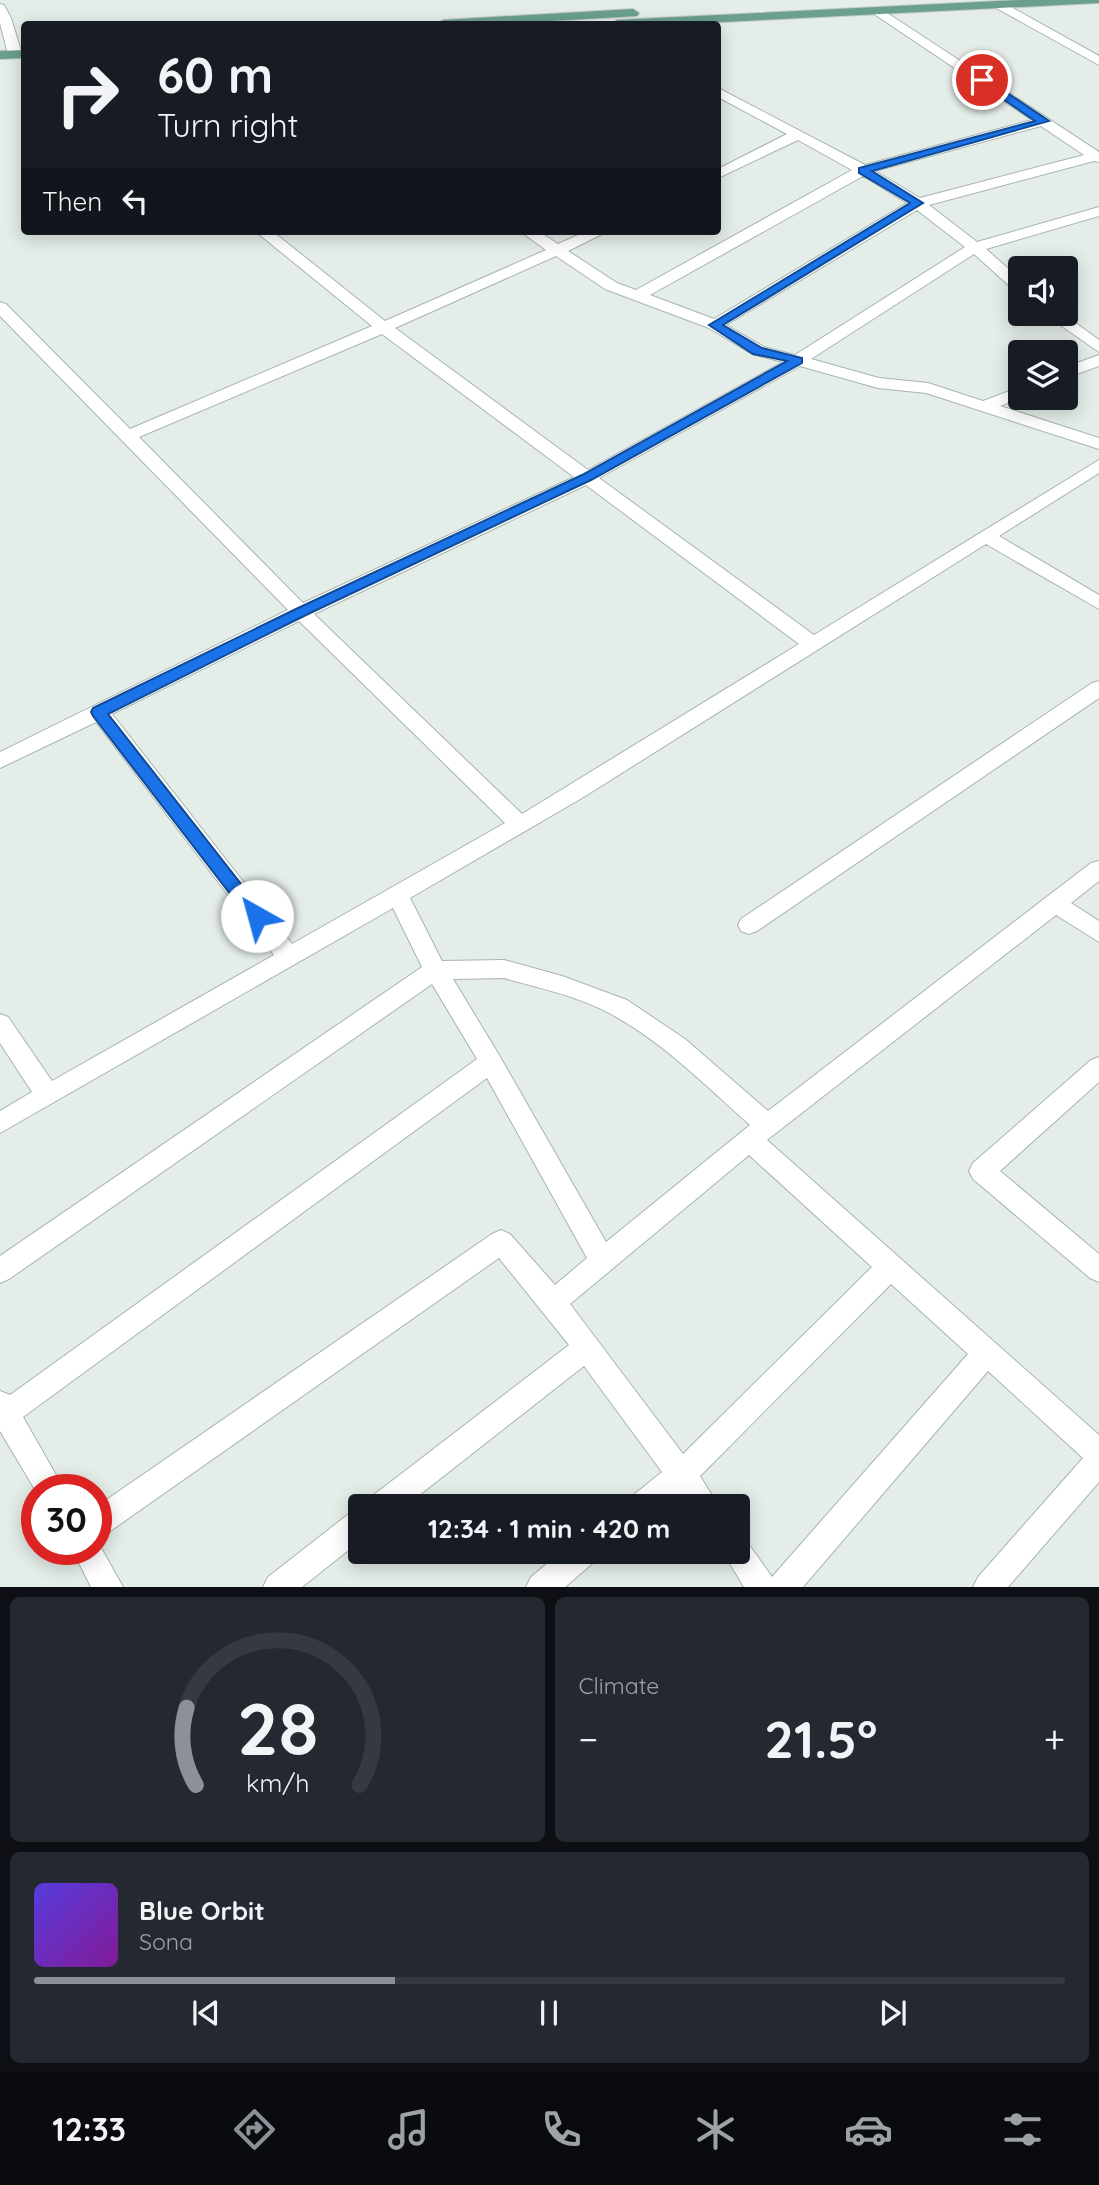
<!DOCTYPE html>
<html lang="en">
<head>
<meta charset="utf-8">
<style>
  :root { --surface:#171b24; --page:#242831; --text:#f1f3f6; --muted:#9ea1a6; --line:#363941; --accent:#8c9099 }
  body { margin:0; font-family:Quicksand,sans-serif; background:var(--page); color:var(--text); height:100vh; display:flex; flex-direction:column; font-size:26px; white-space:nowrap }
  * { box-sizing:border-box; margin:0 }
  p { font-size:23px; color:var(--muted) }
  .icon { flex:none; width:38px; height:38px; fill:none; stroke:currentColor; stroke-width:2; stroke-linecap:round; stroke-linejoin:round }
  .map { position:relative; height:1587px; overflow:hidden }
  .panel { display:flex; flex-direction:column; gap:10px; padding:10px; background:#0d0f14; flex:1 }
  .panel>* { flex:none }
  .banner { position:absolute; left:21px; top:21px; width:700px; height:214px; border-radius:7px; box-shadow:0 4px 18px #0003; background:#171b24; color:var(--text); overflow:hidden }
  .buttons { position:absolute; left:1008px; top:256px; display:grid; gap:14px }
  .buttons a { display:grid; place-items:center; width:70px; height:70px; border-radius:7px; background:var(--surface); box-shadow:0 4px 18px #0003; font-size:35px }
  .speed { position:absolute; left:21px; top:1474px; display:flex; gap:14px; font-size:35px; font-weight:700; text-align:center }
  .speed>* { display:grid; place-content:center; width:91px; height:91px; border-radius:50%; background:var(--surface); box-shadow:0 4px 18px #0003; line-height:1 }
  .speed .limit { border:10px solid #d22; background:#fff; color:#111 }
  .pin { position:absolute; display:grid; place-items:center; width:60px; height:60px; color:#fff; margin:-30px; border:4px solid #fff; border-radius:50%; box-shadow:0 2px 7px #0007 }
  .me { position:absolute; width:77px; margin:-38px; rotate:322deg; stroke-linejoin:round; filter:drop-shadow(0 0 5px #0008) }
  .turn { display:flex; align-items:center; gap:24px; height:147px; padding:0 21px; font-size:32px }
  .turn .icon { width:91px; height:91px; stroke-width:2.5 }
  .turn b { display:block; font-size:49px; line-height:60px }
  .then { display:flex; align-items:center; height:66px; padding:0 21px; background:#0003; gap:14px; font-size:26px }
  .big { font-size:52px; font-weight:700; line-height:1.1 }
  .panel .widget { flex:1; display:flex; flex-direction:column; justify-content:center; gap:10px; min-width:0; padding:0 24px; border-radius:10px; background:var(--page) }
  .panel .dial { align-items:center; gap:0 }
  .dial svg { height:182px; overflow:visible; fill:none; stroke:var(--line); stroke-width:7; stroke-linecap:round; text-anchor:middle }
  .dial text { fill:var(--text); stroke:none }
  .song { display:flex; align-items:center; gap:21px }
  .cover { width:84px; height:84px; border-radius:10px; background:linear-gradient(135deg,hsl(250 70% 55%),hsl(290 70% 35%)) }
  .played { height:7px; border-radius:4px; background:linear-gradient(90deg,var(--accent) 35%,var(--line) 35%) }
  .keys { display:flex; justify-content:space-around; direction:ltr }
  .heat { display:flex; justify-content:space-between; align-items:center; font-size:38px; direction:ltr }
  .panel .tiles { flex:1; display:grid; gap:10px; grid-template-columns:1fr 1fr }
  .widget:last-child { grid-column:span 2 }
  .trip { position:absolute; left:348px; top:1494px; width:402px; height:70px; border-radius:7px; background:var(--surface); box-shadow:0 4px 18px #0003; font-weight:700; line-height:70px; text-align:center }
  .dock { display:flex; height:112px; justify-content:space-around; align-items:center; background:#090b0e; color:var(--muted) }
  .dock .icon { width:49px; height:49px }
  .dock .active { color:var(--accent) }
  .dock b { font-size:32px; color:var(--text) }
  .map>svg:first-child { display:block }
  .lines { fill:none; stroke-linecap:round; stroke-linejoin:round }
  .minor-casing { stroke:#a7b5ae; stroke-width:2 }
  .primary-casing { stroke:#c2c9c6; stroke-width:2 }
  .minor { fill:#fff; fill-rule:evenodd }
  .primary { fill:#6aa08d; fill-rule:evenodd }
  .route { fill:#1a73e8; stroke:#114b97; stroke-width:2 }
</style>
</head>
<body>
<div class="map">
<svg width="1099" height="1587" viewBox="0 0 1099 1587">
  <rect width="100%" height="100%" fill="#e4ede8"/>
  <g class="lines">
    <defs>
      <path id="minor" d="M1002,2l97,54v9l-101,-56 -2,-3z
        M0,4l4,1 7,13 11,36 -2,3h-10l-2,-3 -8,-31z
        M878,7l221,145v10l-5,-1 -165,44 48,37 122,-35v9l-113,33 34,30v13l-6,-2 -40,-36 -163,105 68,19 49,5 55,18 37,-14 2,10 -22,9 99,32v11l-173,-56 -48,-5 -78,-22 -201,112 215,157 285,-175v13l-100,63 100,59v14l-113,-65 -404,254 -172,100 32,63 62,-1 58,16 65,24 58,39 83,72 323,-248 8,-2v20l-28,22 28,18v21l-43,-27 -289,225 332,295v47l-91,105h-35l5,-10 105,-119 -95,-87 -185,216h-59l-21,-35h15v-14l9,4 25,35 196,-223 -77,-70 -191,192 19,31h-32l-8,-12 -15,12h-37l4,-10 31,-25 -78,-106 -180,141h-37l4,-10 198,-152 -70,-87 -393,276 -10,4v-31l396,-273 9,-4 9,4 45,51 32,-27 -100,-180 -464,339 41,72h-27v4l-37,-62v-40l10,4 467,-336 -45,-75 -423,295 -9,4v-27l422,-289 -29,-59 -393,225v-22l32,-19 -32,-49v-29l8,3 44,64 222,-126 -178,-233 -96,46v-16l288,-142 -288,-294v-14l6,2 124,125 242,-103 -117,-95h17l113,90 161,-71 -26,-19h18l20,13 29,-13h21l-40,20 49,32 19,7 216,-120 -54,-30 -80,38v-9l69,-35 -69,-37v-9l147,77 167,-45 -158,-106 -2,-3zM1041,126l43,29 -164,43 -45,-27zM863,176l44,27 -193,116 -64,-24zM917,210l48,37 -170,108 -31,-8 -38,-22zM556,256l49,33 104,39 43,26 31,8 -195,108 -193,-142zM382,334l192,143 -271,126 -164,-166zM586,485l213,159 -277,170 -208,-200zM299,621l206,202 -213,121 -180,-230zM504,978c35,10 75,18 107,36 52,28 95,72 139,111l-144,117 -107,-187 -46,-76zM749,1155l123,112 -189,187 -113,-150z
        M1043,313h19l37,27v12z
        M1099,355v11l-33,12v-11z
        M1099,681v17l-342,233 -8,3 -8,-3 -3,-6 3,-6 351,-236z
        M1099,1057v25l-99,89 99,83v28l-9,-4 -117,-99 -4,-8 4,-8 118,-103z
        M360,1509v32l-58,46h-39l5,-10 82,-64z
        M96,1539l27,48h-32l-19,-38h24z
        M561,1552h37l-4,10 -29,25h-39l5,-10z"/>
      <path id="primary" d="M1020,0h79v3l-416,21h-72l6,-4z
        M633,9l6,4 -2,3 -136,8h-64l6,-4z
        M24,50v8l-24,1v-8z"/>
    </defs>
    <use href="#minor" class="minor-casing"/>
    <use href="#primary" class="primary-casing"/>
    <use href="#minor" class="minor"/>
    <use href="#primary" class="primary"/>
  </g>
  <path class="route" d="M978,78h7l64,43 -177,50 51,32 -200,122 39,23 40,10v5l-211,117 -285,135 -198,99 158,202 -3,5h-12l-158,-205 -2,-4 2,-4 203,-99 286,-134 205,-114 -34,-7 -44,-29 201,-122 -51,-30v-5l176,-47 -57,-39z"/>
</svg>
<div class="buttons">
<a><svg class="icon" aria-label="sound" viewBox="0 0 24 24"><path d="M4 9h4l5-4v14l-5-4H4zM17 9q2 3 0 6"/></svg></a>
<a><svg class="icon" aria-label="layers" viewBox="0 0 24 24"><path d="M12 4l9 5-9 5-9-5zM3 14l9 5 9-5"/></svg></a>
</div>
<div class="speed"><div class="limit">30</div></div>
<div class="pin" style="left:982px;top:80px;background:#d93025"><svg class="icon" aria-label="arrive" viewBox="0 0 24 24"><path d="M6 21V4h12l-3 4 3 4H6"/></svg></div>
<svg class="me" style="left:257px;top:916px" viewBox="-20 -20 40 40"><circle r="19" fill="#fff"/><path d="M0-13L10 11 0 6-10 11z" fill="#1a73e8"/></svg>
<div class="trip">12:34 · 1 min · 420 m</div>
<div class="banner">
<div class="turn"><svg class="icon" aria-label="right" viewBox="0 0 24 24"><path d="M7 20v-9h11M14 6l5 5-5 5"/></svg><div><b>60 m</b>Turn right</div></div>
<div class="then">Then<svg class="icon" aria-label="left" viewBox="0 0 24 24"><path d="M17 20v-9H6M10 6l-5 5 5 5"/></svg></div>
</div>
</div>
<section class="panel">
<div class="tiles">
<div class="widget dial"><svg viewBox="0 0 100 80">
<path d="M14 69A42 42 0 1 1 86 69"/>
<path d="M14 69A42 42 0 0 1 10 35" stroke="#8c9099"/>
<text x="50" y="56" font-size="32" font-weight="700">28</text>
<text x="50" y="72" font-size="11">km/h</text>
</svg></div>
<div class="widget"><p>Climate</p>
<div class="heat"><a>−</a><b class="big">21.5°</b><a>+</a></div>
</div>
<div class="widget">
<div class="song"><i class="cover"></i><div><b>Blue Orbit</b><p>Sona</p></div></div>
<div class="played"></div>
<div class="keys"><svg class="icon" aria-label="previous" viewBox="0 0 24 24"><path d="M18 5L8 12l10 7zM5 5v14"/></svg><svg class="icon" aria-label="pause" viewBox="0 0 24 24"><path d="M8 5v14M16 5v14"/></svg><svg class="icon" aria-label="next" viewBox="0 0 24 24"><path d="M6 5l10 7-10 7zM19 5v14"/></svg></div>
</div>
</div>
</section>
<nav class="dock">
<b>12:33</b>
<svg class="icon active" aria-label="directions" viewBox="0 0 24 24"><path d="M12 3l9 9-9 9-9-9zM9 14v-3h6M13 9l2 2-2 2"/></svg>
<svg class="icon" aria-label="music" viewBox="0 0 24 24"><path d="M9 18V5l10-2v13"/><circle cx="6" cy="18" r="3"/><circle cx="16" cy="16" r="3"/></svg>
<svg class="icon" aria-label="phone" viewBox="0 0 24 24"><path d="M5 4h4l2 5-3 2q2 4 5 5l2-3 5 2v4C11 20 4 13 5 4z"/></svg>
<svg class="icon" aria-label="climate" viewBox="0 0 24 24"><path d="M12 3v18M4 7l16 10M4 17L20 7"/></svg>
<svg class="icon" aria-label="car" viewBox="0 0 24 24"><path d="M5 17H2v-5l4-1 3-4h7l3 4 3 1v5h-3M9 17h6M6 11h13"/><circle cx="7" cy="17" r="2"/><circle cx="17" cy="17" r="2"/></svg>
<svg class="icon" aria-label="filters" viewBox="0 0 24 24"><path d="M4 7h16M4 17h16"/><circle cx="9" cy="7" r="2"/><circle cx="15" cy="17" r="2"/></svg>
</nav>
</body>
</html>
